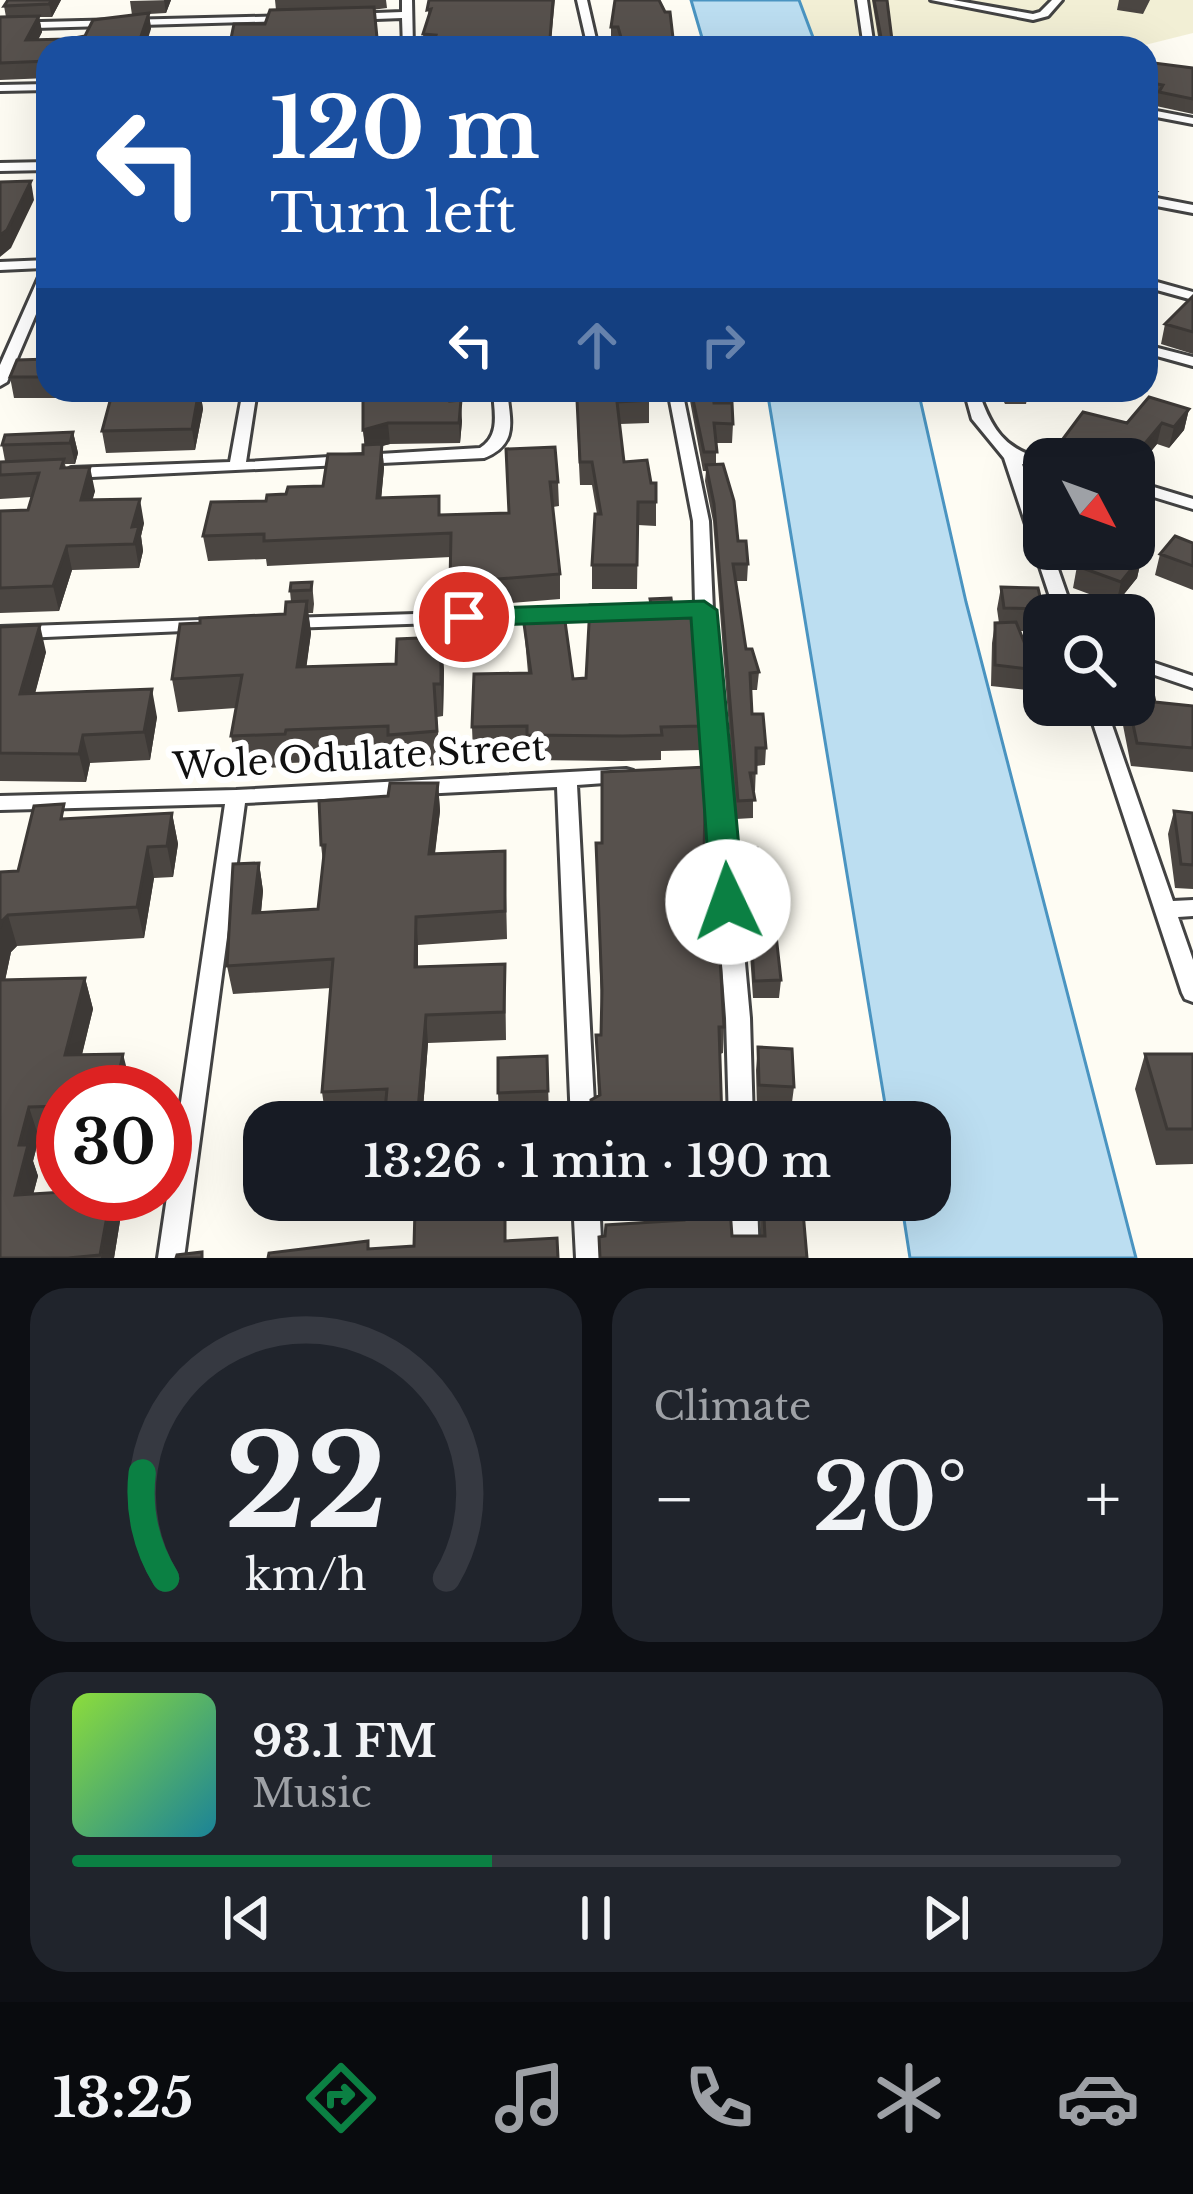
<!DOCTYPE html>
<html lang="en">
<head>
<meta charset="utf-8">
<style>
  :root { --surface:#171b24; --page:#20242c; --text:#f1f3f6; --muted:#9ea1a6; --line:#363941; --accent:#0b8043 }
  body { margin:0; font-family:"Libre Baskerville",serif; background:var(--page); color:var(--text); height:100vh; display:flex; flex-direction:column; font-size:45px; white-space:nowrap }
  * { box-sizing:border-box; margin:0 }
  p { font-size:39px; color:var(--muted) }
  .icon { flex:none; width:66px; height:66px; fill:none; stroke:currentColor; stroke-width:2; stroke-linecap:round; stroke-linejoin:round }
  .map { position:relative; height:1258px; overflow:hidden }
  .details { display:flex; flex-direction:column; gap:30px; padding:30px; background:#0d0f14; flex:1 }
  .details>* { flex:none }
  .guide { position:absolute; left:36px; top:36px; width:1122px; height:366px; border-radius:36px; box-shadow:0 12px 48px #0002; background:#1a4fa0; color:#fff; overflow:hidden }
  .needle { width:78px; rotate:131deg }
  .tools { position:absolute; left:1023px; top:438px; display:grid; gap:24px }
  .tools a { display:grid; place-items:center; width:132px; height:132px; border-radius:24px; background:var(--surface); box-shadow:0 12px 48px #0002; font-size:60px }
  .speed { position:absolute; left:36px; top:1065px; display:flex; gap:24px; font-size:60px; font-weight:700; text-align:center }
  .speed>* { display:grid; place-content:center; width:156px; height:156px; border-radius:50%; background:var(--surface); box-shadow:0 12px 48px #0002; line-height:1 }
  .speed .limit { border:18px solid #d22; background:#fff; color:#111 }
  .pin { position:absolute; display:grid; place-items:center; width:102px; height:102px; color:#fff; margin:-51px; border:6px solid #fff; border-radius:50%; box-shadow:0 3px 12px #0007 }
  .me { position:absolute; width:132px; margin:-66px; rotate:357deg; stroke-linejoin:round; filter:drop-shadow(0 0 9px #0008) }
  .turn { display:flex; align-items:center; gap:42px; height:252px; padding:0 36px; font-size:54px }
  .turn .icon { width:156px; height:156px; stroke-width:2.5 }
  .turn b { display:block; font-size:84px; line-height:102px }
  .lanes { display:flex; align-items:center; height:114px; padding:0 36px; background:#0003; justify-content:center; gap:60px; direction:ltr }
  .lanes .off { opacity:.35 }
  .big { font-size:90px; font-weight:600; line-height:1.1 }
  .details .tile { flex:1; display:flex; flex-direction:column; justify-content:center; gap:18px; min-width:0; padding:0 42px; border-radius:36px; background:var(--page) }
  .details .dial { align-items:center; gap:0 }
  .dial svg { height:312px; overflow:visible; fill:none; stroke:var(--line); stroke-width:7; stroke-linecap:round; text-anchor:middle }
  .dial text { fill:var(--text); stroke:none }
  .song { display:flex; align-items:center; gap:36px }
  .cover { width:144px; height:144px; border-radius:18px; background:linear-gradient(135deg,hsl(90 70% 55%),hsl(190 70% 35%)) }
  .played { height:12px; border-radius:6px; background:linear-gradient(90deg,var(--accent) 40%,var(--line) 40%) }
  .keys { display:flex; justify-content:space-around; direction:ltr }
  .heat { display:flex; justify-content:space-between; align-items:center; font-size:66px; direction:ltr }
  .details .tiles { flex:1; display:grid; gap:30px; grid-template-columns:1fr 1fr }
  .tile:last-child { grid-column:span 2 }
  .trip { position:absolute; left:243px; top:1101px; width:708px; height:120px; border-radius:36px; background:var(--surface); box-shadow:0 12px 48px #0002; font-weight:600; line-height:120px; text-align:center }
  .tab-bar { display:flex; height:192px; justify-content:space-around; align-items:center; background:#090b0e; color:var(--muted) }
  .tab-bar .icon { width:84px; height:84px }
  .tab-bar .on { color:var(--accent) }
  .tab-bar b { font-size:54px; color:var(--text) }
  .map>svg:first-child { display:block }
  .farmland { fill:#f2efd5 }
  .water { fill:#bcdef1; stroke:#4a94c1; stroke-width:3 }
  .lines { fill:none; stroke-linecap:round; stroke-linejoin:round }
  .street-casing { stroke:#434343; stroke-width:6 }
  .street { fill:#fff; fill-rule:evenodd }
  .wall { fill:#4b4642 }
  .shaded-wall { fill:#3d3936 }
  .building { fill:#57514d; stroke:#3d3936; stroke-width:3 }
  .route { fill:#0b8043; stroke:#07532c; stroke-width:3 }
  .labels { text-anchor:middle; dominant-baseline:central; stroke-width:12; stroke-linejoin:round; paint-order:stroke }
  .street-label { font-size:36px; fill:#101010; stroke:#fff }
</style>
</head>
<body>
<div class="map">
<svg width="1193" height="1258" viewBox="0 0 1193 1258">
  <rect width="100%" height="100%" fill="#fefcf3"/>
  <path class="farmland" d="M799,0h394v33l-60,15h-316z"/>
  <path class="water" d="M691,0h108l18,48h-112z
    M767,390h151l48,212 170,656h-226l-9,-58h29v-78h-42z"/>
  <g class="lines">
    <defs>
      <path id="street" d="M402,0h10l1,48h-10l-1,-30 -52,2 -5,-3 5,-3 52,-2z
        M577,0h10l11,48h-10z
        M857,0h10l7,48h-10z
        M931,0h22l80,14 7,-2 12,-12h10l-14,16 -15,4z
        M291,16v4l-4,1 -287,8v-6z
        M48,84v6l-48,1v-6z
        M1146,109l47,9v6l-47,-9z
        M48,162v8l-48,1v-8z
        M1146,196l47,9v8l-47,-9z
        M48,260v26l-41,96 -7,4v-21l43,-97 -43,2v-8z
        M1146,279l47,13v8l-47,-13z
        M1146,345l47,12v9l-47,-13z
        M243,390h14l-11,72 234,-14c21,-13 14,-36 13,-58h14c3,31 12,54 -23,68l-413,20 -8,-5 8,-5 159,-6z
        M668,390h14l27,131 4,89 37,408 3,104h-24l-3,-104 -30,-402h-47l-9,-5 9,-5 46,-1 -2,-84z
        M964,390h14c13,38 26,60 66,69v10l-22,-5 22,64v21h7l23,66h-18l-52,-157 -32,-39z
        M1134,481l59,18v10l-59,-18z
        M609,608l9,5 -3,4 -326,11 -9,-5 9,-5z
        M201,620l9,6 -3,4 -207,9v-12z
        M1134,656l59,20v12l-59,-20z
        M1087,705h18l68,196 20,-1v16l-15,1 15,43v42l-8,-3 -3,-6z
        M626,769l7,2 3,5 -3,5 -56,4 18,337h-24l-14,-335 -312,16 -61,455h-26l67,-454 -225,6v-14l236,-6z
        M573,1200h26l3,58h-26z
        M731,1200h26l2,58h-26z"/>
    </defs>
    <use href="#street" class="street-casing"/>
    <use href="#street" class="street"/>
  </g>
  <path class="wall" d="M61,0l-9,17h-13l3,15 -4,8 31,-1 16,-3 47,-21 -2,-14 41,-1 -5,13 -17,1 2,15 -103,19v30l-48,2v-63h6l-2,-11z
    M275,0h111l1,8 -122,16 11,-14z
    M429,0h126l-4,39 5,9h-132l-1,-14 5,-14z
    M615,0l58,38v10h-53l-2,-6h-7v-15z
    M872,0h15l6,48h-13z
    M1119,0h31l-7,14 -26,-4z
    M1146,62l47,6v46l-37,-8 2,-7 -12,-2z
    M1193,296v58l-32,-10 4,-20z
    M48,359v31h152l3,19 -8,41 -89,3 -4,-22 9,-33h-97l-4,-21z
    M581,390h66l2,10v23l-29,1 4,38 27,21h5v43l-18,-1 -1,64h-45v-24l5,-51 -5,-29h-12l-3,-62 6,-23z
    M688,390h24l2,13 19,21 -1,19h-16v21l22,77 10,23 -1,17h-11l10,68 13,23 -2,18h-6l1,24 14,34 -1,17 -9,1 -1,25h-2v27l-17,1 -23,-298 -8,-40 1,-10h-3z
    M998,390h31l-3,14h-21z
    M453,401l9,20 -2,22 -70,1 -8,2 2,22 -3,30 60,17 68,-2 -3,-64 52,33 1,24 -6,1 7,67v25l-108,9 -1,-51 -184,9 -1,-7 -58,2 -5,-25 63,-35 57,-15 40,-32 2,-9 -2,-15z
    M1189,409l-5,21 -15,18 -12,-4 -23,28v-13l-7,-36z
    M73,432l5,21 -3,11h-10l1,4 29,23 -3,9 52,23 -3,13 2,15 -4,17 -67,2 -13,41 -59,2v-102l28,-1 4,-13 -32,2v-37l5,-1 -3,-16z
    M1193,543v47l-38,-15 5,-21z
    M1142,556l-5,22 -21,26 -43,-16 4,-22z
    M312,582l2,22 -1,9h-5l3,20 -5,34 90,-3 45,-27 3,33 -1,46 -6,1 3,48 -48,3 -1,-9 -101,4v4l-53,2 -6,-33 5,-28 -58,4 -6,-33 113,-65 6,-12 -1,-11z
    M1001,587l42,22 -5,22h-19l8,18 17,1v42l-53,-6 1,-43 3,-20h4l-2,-14z
    M673,613l29,113 -1,24 -40,1v9l-39,1 -94,-1 -1,-10 -54,2 -1,-25 56,-54 -5,-56 50,62 13,-1z
    M0,627l46,25 -11,42 122,23 -7,43 -60,3 -4,19 -86,-1z
    M1155,702l38,4v66l-62,-6 -12,-61z
    M438,783l2,28 -5,43 70,-3 2,88 -89,6v22l87,-3 1,76 -78,3 -6,79h-38l1,-4 -59,2 -4,-28 9,-104 -98,6 -6,-28 32,-103 4,28 -2,22 57,-4 5,-47 -2,-17 67,-49z
    M1174,811l19,2v76l-18,-1 -7,-54z
    M172,813l6,31 -5,33 -19,1 -10,60 -127,8 -6,6 -6,28 80,-2 8,31 -11,46 49,30 -68,7v45l-24,1 -6,23 5,15 -5,18 87,27 -6,37h-114v-386l18,-1 50,-52z
    M596,843l107,52 6,11 15,121 -1,26 -125,43 -2,-61h5v-28z
    M746,849l18,39 17,20 -1,17h-5l6,55 -2,18h-26l-9,-132z
    M758,1047l36,40 -3,23 -34,-1 -1,-39z
    M1145,1054h48v110l-37,1 -21,-76z
    M547,1056l2,58 -50,3 -1,-24z
    M759,1200h43l5,58h-208v-21l162,-1z"/>
  <path class="shaded-wall" d="M52,0h9l-9,17 -3,-13z
    M164,0h7l-5,13z
    M149,13l2,16 -6,19h-8z
    M39,16l3,16 -13,25 -3,-17z
    M31,181l3,19 -23,48 -11,9v-22z
    M1156,192l-3,18 -7,5v-15z
    M200,390l3,19 -8,41 -3,-21z
    M461,400l1,21 -2,22 -1,-20z
    M1189,409l-5,21 -15,18 5,-21z
    M388,423l2,21 -8,2 2,22 -5,55 -14,-73 -2,-20z
    M1162,423l-5,21 -23,28v-13h-2z
    M73,432l5,21 -3,11 -5,-21z
    M90,467l5,24 -9,33 -5,-24z
    M140,499l4,24 -3,13 2,15 -4,17 -7,-41z
    M67,546l5,24 -13,41 -6,-25z
    M1142,556l-5,22 -21,26 5,-22z
    M307,601l4,32 -9,67 -5,-33z
    M40,625l6,27 -19,70 -7,-28z
    M441,637l3,33 -1,46 -2,-32z
    M152,689l5,28 -7,43 -6,-28z
    M83,735l7,28 -4,19 -7,-28z
    M438,783l2,28 -9,71 -2,-28z
    M172,813l6,31 -5,33 -6,-31z
    M148,847l6,31 -10,60 -7,-31z
    M259,863l4,28 -5,50 -5,-28z
    M8,915l9,31 -6,6 -11,53v-77l2,-7z
    M416,917l2,28v50l-3,-28z
    M85,978l8,31 -19,77 -9,-31z
    M426,1015l2,28 -6,79h-5z
    M123,1054l8,31 -1,7h-15z
    M29,1107l10,31 -6,23 5,15 -13,50 -10,-31 4,-50z
    M111,1194h2l7,27 -6,37h-13z"/>
  <path class="building" d="M8,0h44l-3,4 -45,2z
    M429,0h124l-3,39h6v9h-124l4,-13 -13,-1 8,-25 -4,1z
    M615,0h44l6,12h5l3,26h-7l2,10h-44l-6,-21h-7z
    M874,0h13l6,48h-10z
    M374,7l4,41h-149l5,-24h31l5,-14z
    M149,13l-12,35h-89v13l-48,2v-46l39,-1 -13,24 43,-1 16,-3 8,-16z
    M961,39l23,1v8h-23z
    M1146,62l47,6v31l-34,-7 4,-7 -17,-3z
    M31,181l-24,49 -7,5v-53z
    M1146,190l10,2 -10,8z
    M1193,296v36l-28,-8z
    M48,359v18h-38l7,-17z
    M113,390h86l-7,39 -90,2z
    M363,390h88l-1,11 11,-1 -2,23h-71l-25,7z
    M586,390h61l2,10 -32,2 7,60 23,-2 4,23h5v19h-18l-1,63h-45l3,-51h6l-9,-52h-12l-3,-62h11z
    M691,390h21l2,13h18l1,21 -19,-1 3,29h-13z
    M1149,397l40,12 -15,18 -12,-4 -30,36h-84l35,-47 44,11z
    M73,432l-3,11 -68,2 3,-10z
    M382,444l-5,54 62,-2v19l70,-2 -3,-64 49,-2 3,35h-8l10,92 -110,9 1,-50 -187,8v-7l-61,2 8,-34 55,-1 1,-6 19,-1 2,-7 35,-1 5,-32h35v-9z
    M64,459l-3,9 29,-1 -9,33 59,-1 -8,28 7,-1 -5,18 -67,2 -14,40 -53,2v-77l28,-1 11,-37 -39,2v-13z
    M723,464l11,37 4,40h8l2,23h-15l13,85h6l7,23 -9,1 2,41h11l3,34h-10v25h-6l5,27 -17,1 -24,-297 -8,-39z
    M1175,536l18,7v23l-33,-12z
    M1092,549h30l20,7 -21,26 -44,-16z
    M312,582l-1,8 -21,1 1,-8z
    M1001,587l37,1 5,21 -39,-1z
    M671,598l2,15h21l8,113 -41,1 1,8 -40,1 -95,-1v-9l-55,1 2,-53 57,-1 -8,-56 41,-3 9,65 13,-1 4,-73 61,-1 -1,-5z
    M307,601l-10,66 99,-3 1,-25 44,-2v47h-7l3,47 -49,4v-9l-102,4 -1,4 -54,2 11,-61 -70,4 8,-55 20,-1v-5l85,-4 1,-12z
    M1016,622l11,27 17,1v21l-49,-6v-42z
    M40,625l-20,69 132,-5 -8,43 -61,3 -4,19 -79,-1v-126z
    M1134,674l15,1 6,27 38,4v42l-56,-5 -8,-38h5z
    M706,767l-3,128 6,1v10h8l7,121h-5l3,95h-131v-22l9,-5 -4,-60h5l1,-45 -6,-147h6v-71z
    M390,783h48l-9,71 76,-3v60l-89,6 -1,50 90,-3 -1,48 -78,3 -9,107h-33l3,-33 -65,3 11,-133 -106,7 6,-102 26,-1 -6,50 65,-4 7,-64h-4l-2,-44 69,-5z
    M64,804l-3,15 111,-6 -5,33 -19,1 -11,60 -129,8 -6,6 -2,7v-56l18,-1 16,-65z
    M1174,811l19,2v52l-12,-1z
    M757,848l7,40h16l1,20h-8l8,72 -27,1 -8,-132z
    M85,978l-20,77 58,-1 -8,38h-52v14l-34,1 -10,38h9l-13,50 48,-3v2h48l-11,61 -32,3h-68v-278z
    M758,1047l34,2 2,38 -35,-2z
    M1145,1054h48v75h-26z
    M547,1056l1,35 -50,2v-35z
    M763,1200h39l5,58h-207l-1,-21 6,-1 1,-11 78,-5v-13l46,2 2,27h33z
    M505,1204v37l52,-3 1,20h-290l1,-5 99,-12v8l46,-3 1,-36z
    M202,1252v6h-26l1,-3z"/>
  <path class="route" d="M704,601l13,9 27,292 -5,9h-23l-5,-9 -20,-284 -227,8 -14,-9 14,-8z"/>
  <g class="labels">
    <g class="street-label">
      <text transform="translate(359 757) rotate(-3)">Wole Odulate Street</text>
    </g>
  </g>
</svg>
<div class="tools">
<a><svg class="needle" viewBox="-14 -14 28 28"><path d="M0-13l5 13h-10z" fill="#e53935"/><path d="M0 13l5-13h-10z" fill="#9ea1a6"/></svg></a>
<a><svg class="icon" aria-label="search" viewBox="0 0 24 24"><circle cx="10" cy="10" r="6"/><path d="M15 15l6 6"/></svg></a>
</div>
<div class="speed"><div class="limit">30</div></div>
<div class="pin" style="left:464px;top:617px;background:#d93025"><svg class="icon" aria-label="arrive" viewBox="0 0 24 24"><path d="M6 21V4h12l-3 4 3 4H6"/></svg></div>
<svg class="me" style="left:728px;top:902px" viewBox="-20 -20 40 40"><circle r="19" fill="#fff"/><path d="M0-13L10 11 0 6-10 11z" fill="#0b8043"/></svg>
<div class="trip">13:26 · 1 min · 190 m</div>
<div class="guide">
<div class="turn"><svg class="icon" aria-label="left" viewBox="0 0 24 24"><path d="M17 20v-9H6M10 6l-5 5 5 5"/></svg><div><b>120 m</b>Turn left</div></div>
<div class="lanes"><svg class="icon" aria-label="left" viewBox="0 0 24 24"><path d="M17 20v-9H6M10 6l-5 5 5 5"/></svg><svg class="icon off" aria-label="ahead" viewBox="0 0 24 24"><path d="M12 20V5M6 11l6-6 6 6"/></svg><svg class="icon off" aria-label="right" viewBox="0 0 24 24"><path d="M7 20v-9h11M14 6l5 5-5 5"/></svg></div>
</div>
</div>
<section class="details">
<div class="tiles">
<div class="tile dial"><svg viewBox="0 0 100 80">
<path d="M14 69A42 42 0 1 1 86 69"/>
<path d="M14 69A42 42 0 0 1 8 42" stroke="#0b8043"/>
<text x="50" y="56" font-size="32" font-weight="700">22</text>
<text x="50" y="72" font-size="11">km/h</text>
</svg></div>
<div class="tile"><p>Climate</p>
<div class="heat"><a>−</a><b class="big">20°</b><a>+</a></div>
</div>
<div class="tile">
<div class="song"><i class="cover"></i><div><b>93.1 FM</b><p>Music</p></div></div>
<div class="played"></div>
<div class="keys"><svg class="icon" aria-label="previous" viewBox="0 0 24 24"><path d="M18 5L8 12l10 7zM5 5v14"/></svg><svg class="icon" aria-label="pause" viewBox="0 0 24 24"><path d="M8 5v14M16 5v14"/></svg><svg class="icon" aria-label="next" viewBox="0 0 24 24"><path d="M6 5l10 7-10 7zM19 5v14"/></svg></div>
</div>
</div>
</section>
<nav class="tab-bar">
<b>13:25</b>
<svg class="icon on" aria-label="directions" viewBox="0 0 24 24"><path d="M12 3l9 9-9 9-9-9zM9 14v-3h6M13 9l2 2-2 2"/></svg>
<svg class="icon" aria-label="music" viewBox="0 0 24 24"><path d="M9 18V5l10-2v13"/><circle cx="6" cy="18" r="3"/><circle cx="16" cy="16" r="3"/></svg>
<svg class="icon" aria-label="phone" viewBox="0 0 24 24"><path d="M5 4h4l2 5-3 2q2 4 5 5l2-3 5 2v4C11 20 4 13 5 4z"/></svg>
<svg class="icon" aria-label="climate" viewBox="0 0 24 24"><path d="M12 3v18M4 7l16 10M4 17L20 7"/></svg>
<svg class="icon" aria-label="car" viewBox="0 0 24 24"><path d="M5 17H2v-5l4-1 3-4h7l3 4 3 1v5h-3M9 17h6M6 11h13"/><circle cx="7" cy="17" r="2"/><circle cx="17" cy="17" r="2"/></svg>
</nav>
</body>
</html>
